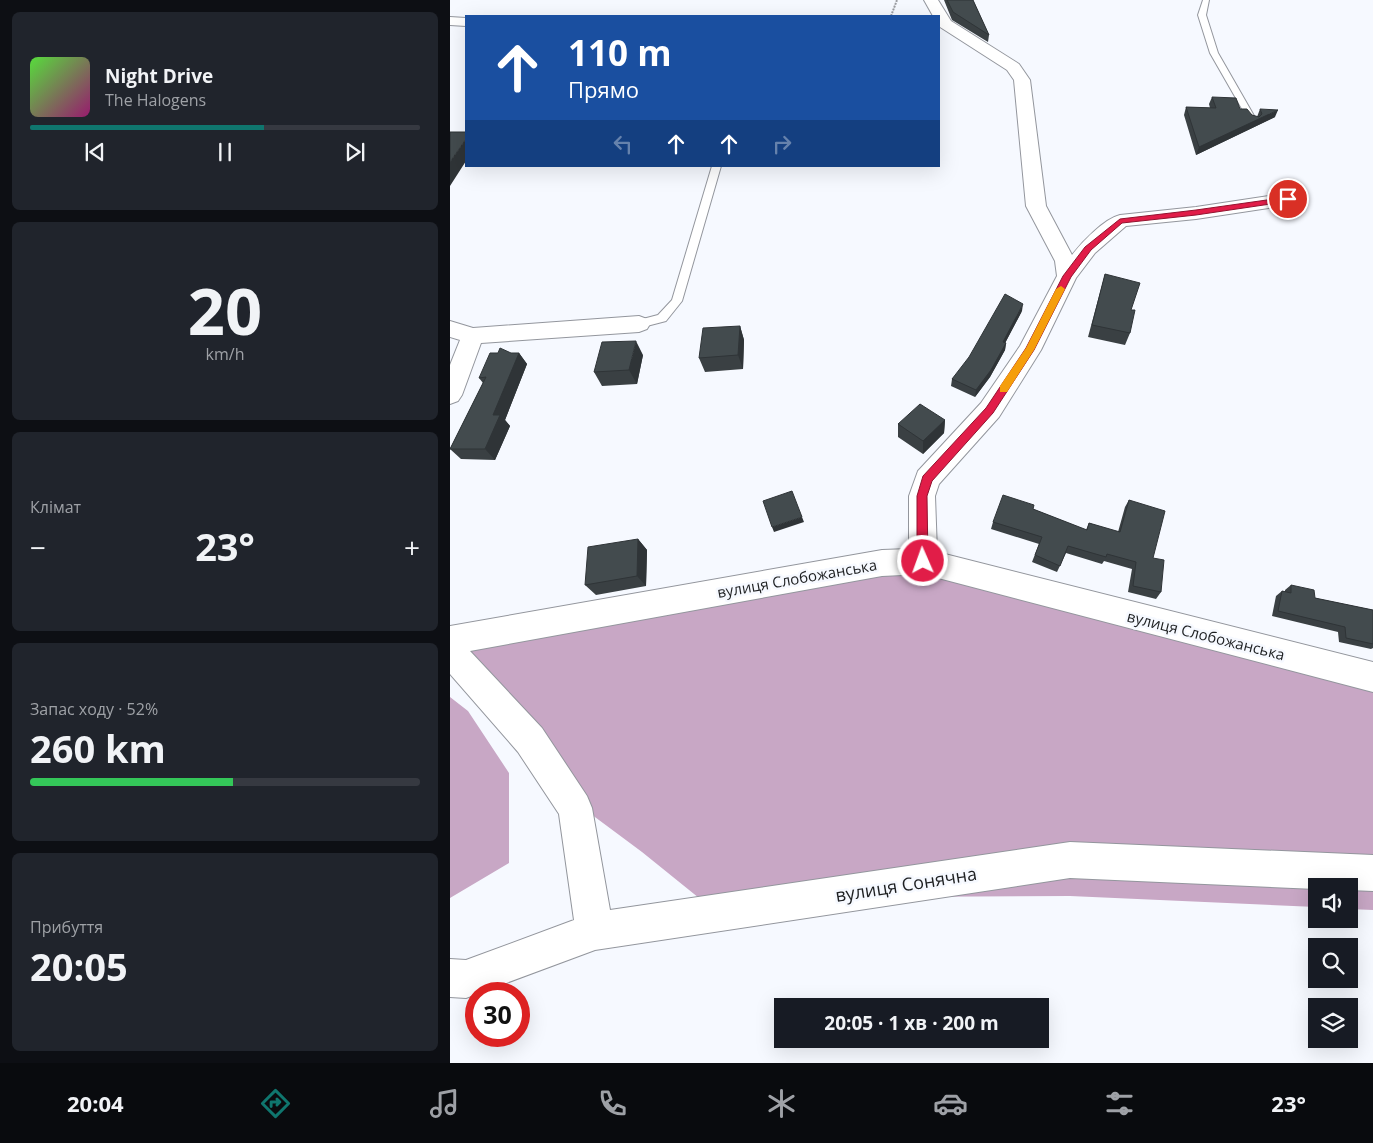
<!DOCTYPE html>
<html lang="uk">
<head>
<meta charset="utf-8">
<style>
  :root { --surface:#171b24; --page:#20242c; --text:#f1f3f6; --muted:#9ea1a6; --line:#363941; --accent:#0f766e }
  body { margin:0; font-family:"Open Sans",sans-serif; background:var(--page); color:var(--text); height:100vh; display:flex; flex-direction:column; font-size:19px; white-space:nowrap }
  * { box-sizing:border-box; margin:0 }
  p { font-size:16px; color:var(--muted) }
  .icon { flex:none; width:28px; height:28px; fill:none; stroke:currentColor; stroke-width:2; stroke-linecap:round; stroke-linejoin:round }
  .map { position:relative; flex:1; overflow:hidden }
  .sheet { display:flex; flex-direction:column; gap:12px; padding:12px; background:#0d0f14; width:450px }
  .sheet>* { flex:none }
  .top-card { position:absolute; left:15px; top:15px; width:475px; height:152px; border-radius:0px; box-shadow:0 5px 20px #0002; background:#1a4fa0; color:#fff; overflow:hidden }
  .fabs { position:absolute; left:858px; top:878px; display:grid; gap:10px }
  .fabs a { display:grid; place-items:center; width:50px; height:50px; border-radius:0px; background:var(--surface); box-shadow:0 5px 20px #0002; font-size:25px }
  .speed { position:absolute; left:15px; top:982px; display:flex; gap:10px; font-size:25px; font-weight:700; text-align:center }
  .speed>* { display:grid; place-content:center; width:65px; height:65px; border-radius:50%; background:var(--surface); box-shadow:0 5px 20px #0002; line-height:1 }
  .speed .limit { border:8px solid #d22; background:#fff; color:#111 }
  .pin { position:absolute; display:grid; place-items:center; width:42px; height:42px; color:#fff; margin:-21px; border:2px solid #fff; border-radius:50%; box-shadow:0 1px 5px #0007 }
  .me { position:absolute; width:55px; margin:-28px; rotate:358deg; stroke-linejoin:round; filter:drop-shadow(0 0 4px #0008) }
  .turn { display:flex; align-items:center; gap:18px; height:105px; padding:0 20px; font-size:22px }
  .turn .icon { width:65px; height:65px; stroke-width:2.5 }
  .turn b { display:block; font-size:35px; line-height:42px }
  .lanes { display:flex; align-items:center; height:48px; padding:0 20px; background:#0003; justify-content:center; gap:25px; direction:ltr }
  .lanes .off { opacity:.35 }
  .big { font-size:38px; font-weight:700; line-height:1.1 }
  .sheet .card { flex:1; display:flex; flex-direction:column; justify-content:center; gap:8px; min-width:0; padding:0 18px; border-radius:8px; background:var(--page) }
  .sheet .dial { align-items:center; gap:0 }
  .dial b { font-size:65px; line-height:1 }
  .song { display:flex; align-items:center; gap:15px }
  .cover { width:60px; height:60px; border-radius:8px; background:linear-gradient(135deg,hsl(110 70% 55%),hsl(320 70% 35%)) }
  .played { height:5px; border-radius:2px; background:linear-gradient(90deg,var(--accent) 60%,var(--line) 60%) }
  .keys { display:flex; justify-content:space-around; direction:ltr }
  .heat { display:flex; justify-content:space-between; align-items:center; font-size:28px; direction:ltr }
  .charge { height:8px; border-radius:4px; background:linear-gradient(90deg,#34c759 52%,var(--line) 0) }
  .trip { position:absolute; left:324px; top:998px; width:275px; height:50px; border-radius:0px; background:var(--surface); box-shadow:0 5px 20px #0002; font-weight:700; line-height:50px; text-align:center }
  .tabs { display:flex; height:80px; justify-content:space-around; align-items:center; background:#090b0e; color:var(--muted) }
  .tabs .icon { width:35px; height:35px }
  .tabs .on { color:var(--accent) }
  .tabs b { font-size:22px; color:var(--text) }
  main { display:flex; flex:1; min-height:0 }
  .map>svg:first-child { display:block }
  .forest { fill:#c8a7c5 }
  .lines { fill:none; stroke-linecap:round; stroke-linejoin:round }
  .lane-casing { stroke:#93969d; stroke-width:2 }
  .street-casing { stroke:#93969d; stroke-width:2 }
  .path { stroke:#9a9ca1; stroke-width:2; stroke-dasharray:2 1; stroke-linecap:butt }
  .lane { fill:#fff; fill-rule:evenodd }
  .street { fill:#fff; fill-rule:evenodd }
  .wall { fill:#3a4043 }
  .shaded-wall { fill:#2f3437 }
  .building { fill:#434b4e; stroke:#2f3437 }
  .route { fill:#e11d48; stroke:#92132f }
  .slow { fill:#f59e0b }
  .labels { text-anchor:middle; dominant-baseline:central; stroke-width:5; stroke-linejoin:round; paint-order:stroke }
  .street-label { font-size:15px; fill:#1d1f21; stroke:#f6f9ff }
  .near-street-label { font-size:18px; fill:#1d1f21; stroke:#f6f9ff }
</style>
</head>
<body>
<main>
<section class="sheet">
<div class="card">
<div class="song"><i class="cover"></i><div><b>Night Drive</b><p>The Halogens</p></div></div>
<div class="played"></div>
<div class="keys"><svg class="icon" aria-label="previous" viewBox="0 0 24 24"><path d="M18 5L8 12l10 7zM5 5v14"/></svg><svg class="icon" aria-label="pause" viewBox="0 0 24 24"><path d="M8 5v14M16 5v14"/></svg><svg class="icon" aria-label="next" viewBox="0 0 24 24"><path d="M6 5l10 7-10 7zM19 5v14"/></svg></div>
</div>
<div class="card dial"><b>20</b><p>km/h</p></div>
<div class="card"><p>Клімат</p>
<div class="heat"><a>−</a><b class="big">23°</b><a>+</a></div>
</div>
<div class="card"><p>Запас ходу · 52%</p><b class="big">260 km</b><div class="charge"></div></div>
<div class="card"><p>Прибуття</p><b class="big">20:05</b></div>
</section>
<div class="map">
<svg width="923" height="1063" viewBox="0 0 923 1063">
  <rect width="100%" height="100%" fill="#f6f9ff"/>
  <path class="forest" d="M473,561l450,111v238l-24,-1v-23h-33v21l-246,-11 -371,2 -57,-46 -74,-55 -95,-120 -10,-39z
    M0,697l18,14 41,62v90l-59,35z"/>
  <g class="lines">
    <defs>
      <path id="lane" d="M753,0h6l-3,15 12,38 39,68 -1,2 -7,-2 -39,-68 -12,-38z
        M262,166h9l-39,135 -16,20 -27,7 -4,-1 -2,-3 2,-3 23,-6 14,-15z"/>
      <path id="street" d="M474,0h14l13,21 68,43 11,16 16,126 26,49c10,-13 32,-36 48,-40l76,-8 92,-14 7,2 2,4 -2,4 -7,2 -92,14 -70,7 -31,27 -19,25 -35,72 -42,67 -60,67 -4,12 2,56 436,110v30l-450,-118 -41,2 -412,75 72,77 45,68 5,12 18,102 460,-68 303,13v36l-24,-1v-4h-33v3l-246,-11 -475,72 -129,48 -16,-1v-38l16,1 108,-40 -15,-106 -41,-62 -68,-78v-48l432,-76 27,-1v-53l9,-25 63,-68 39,-57 37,-70 -2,-15 -29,-55 -12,-126 -7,-10 -67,-43 -1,-11h-6z
        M0,17l16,1v8l-16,-1z
        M189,316l8,3 3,5 -3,5 -8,3 -158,11 -19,52 -4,6 -8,3v-39l10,-25 -10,-3v-16l23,7z"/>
    </defs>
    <use href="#lane" class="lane-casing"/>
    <use href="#street" class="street-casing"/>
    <path class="path" d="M441,16l6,-16"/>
    <use href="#lane" class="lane"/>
    <use href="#street" class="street"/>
  </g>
  <path class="wall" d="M494,0h29l16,35 -1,7 -36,-22z
    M762,97l28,12 12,6 5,2 3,-8 15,8 -79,38 -12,-40 2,-8 24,1 -1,-4z
    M655,274l26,36 -1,23 -5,12 -37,-8z
    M572,311l-17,32h1l-1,7 -15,27 -15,20 -24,-11 1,-7z
    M290,326l4,14 -1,29 -38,3 -6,-14z
    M48,353h21l8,11 -22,56 5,6 -15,34 -34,-1 -11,-10 33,-66 -4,-5z
    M193,355l-6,29 -35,2 -8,-14z
    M495,420l-1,13 -21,21 -25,-17v-13z
    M679,500l24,58 8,34 -5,7 -28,-7 4,-23 -28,-8 -2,3 -36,-11 -9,19 -25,-10 7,-18 -48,-15 2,-7 40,-13 53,21 3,-7 29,9 7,-25z
    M188,539l9,11 -1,36 -50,9 -11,-10z
    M841,585l24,13 58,12v38l-2,1 -32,-7 -1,-10 -66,-16 4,-20 6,-5 3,1v-2z"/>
  <path class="shaded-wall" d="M828,110l-3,7 -79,38 3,-8z
    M16,139v22l-16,25v-24z
    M573,304l-1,7 -20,38 1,-7z
    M290,326l4,14 -1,29 -5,-14z
    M186,341l7,14 -6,29 -8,-14z
    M556,343l-1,7 -15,27 -15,20 1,-7z
    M69,353l8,11 -22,56 5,6 -15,34 -10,-11 8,-34z
    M495,420l-1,13 -21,21v-13z
    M352,517l2,5 -30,10 -2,-5z
    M188,539l9,11 -1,36 -9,-10z"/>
  <path class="building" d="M497,0h26l16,35 -36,-23z
    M762,97l24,1 4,11h7l5,6 7,2 3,-3 -2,-5 18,1 -79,37 -13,-40 30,1z
    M0,132h16v7l-16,23z
    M655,274l35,9 -9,27h4l-5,23 -38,-8z
    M555,294l18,10 -20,38 3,1 -15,27 -15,20 -24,-11 17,-22z
    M290,326l-2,29 -39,3 4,-30z
    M186,341l-7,29 -35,2 8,-30z
    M50,348l11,5h8l-26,62h7l-15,34h-35l36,-72 -7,1 11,-25h8z
    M470,404l25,16 -22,21 -25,-17z
    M342,491l10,26 -30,10 -9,-26z
    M553,495l31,10 -1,4 54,21 2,-7 31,9 9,-32 36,11 -12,47 11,2 -3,32 -28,-6 3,-24 -29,-8 -1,3 -38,-11 -8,20 -25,-11 7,-18 -49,-15z
    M188,539l-1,37 -52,9 3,-38z
    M841,585l23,5 1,8 58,12v34l-27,-6 -1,-11 -67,-16 4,-20 9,2z"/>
  <path class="route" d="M838,197h3v4l-95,14 -74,8 -31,27 -20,27 -37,73 -41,63 -61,68 -5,15 1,65 -1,4 -4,1 -5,-1 -1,-4v-65l6,-20 63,-68 40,-60 37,-72 22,-29 35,-28 76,-9z"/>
  <path class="slow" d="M611,286l4,3 -31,61 -27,42h-7v-6l26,-38 30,-59z"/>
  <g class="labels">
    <g class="street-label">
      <text transform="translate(347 578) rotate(-10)">вулиця Слобожанська</text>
      <text transform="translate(756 635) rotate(14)">вулиця Слобожанська</text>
    </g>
    <g class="near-street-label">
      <text transform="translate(456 884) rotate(-9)">вулиця Сонячна</text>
    </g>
  </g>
</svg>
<div class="fabs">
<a><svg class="icon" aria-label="sound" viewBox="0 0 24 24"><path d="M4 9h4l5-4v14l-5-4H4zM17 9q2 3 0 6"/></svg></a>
<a><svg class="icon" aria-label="search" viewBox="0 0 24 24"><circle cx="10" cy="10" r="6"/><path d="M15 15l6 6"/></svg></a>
<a><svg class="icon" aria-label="layers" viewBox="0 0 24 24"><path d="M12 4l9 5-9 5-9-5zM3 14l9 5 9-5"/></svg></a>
</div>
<div class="speed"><div class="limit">30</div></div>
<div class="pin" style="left:838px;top:199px;background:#d93025"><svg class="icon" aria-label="arrive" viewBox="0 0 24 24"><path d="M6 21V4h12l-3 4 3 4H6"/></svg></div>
<svg class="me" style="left:473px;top:561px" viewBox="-20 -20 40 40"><circle r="17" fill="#e11d48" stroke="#fff" stroke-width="3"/><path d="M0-11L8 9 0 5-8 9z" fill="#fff"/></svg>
<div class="trip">20:05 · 1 хв · 200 m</div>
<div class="top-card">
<div class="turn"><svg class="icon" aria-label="ahead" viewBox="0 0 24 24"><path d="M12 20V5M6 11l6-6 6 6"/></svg><div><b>110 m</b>Прямо</div></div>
<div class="lanes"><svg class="icon off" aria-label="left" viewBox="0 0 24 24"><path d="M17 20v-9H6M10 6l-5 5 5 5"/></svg><svg class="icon" aria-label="ahead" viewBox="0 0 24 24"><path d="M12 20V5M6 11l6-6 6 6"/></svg><svg class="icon" aria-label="ahead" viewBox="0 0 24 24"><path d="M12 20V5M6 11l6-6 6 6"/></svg><svg class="icon off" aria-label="right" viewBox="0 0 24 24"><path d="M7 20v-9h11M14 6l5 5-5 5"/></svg></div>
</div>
</div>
</main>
<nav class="tabs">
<b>20:04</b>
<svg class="icon on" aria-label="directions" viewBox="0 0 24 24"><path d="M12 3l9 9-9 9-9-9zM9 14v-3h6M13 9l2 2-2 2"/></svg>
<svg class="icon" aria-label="music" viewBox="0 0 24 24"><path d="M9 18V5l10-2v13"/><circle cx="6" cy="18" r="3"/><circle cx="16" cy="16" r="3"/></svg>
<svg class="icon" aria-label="phone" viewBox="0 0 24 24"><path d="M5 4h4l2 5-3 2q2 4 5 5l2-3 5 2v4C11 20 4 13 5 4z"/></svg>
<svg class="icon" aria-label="climate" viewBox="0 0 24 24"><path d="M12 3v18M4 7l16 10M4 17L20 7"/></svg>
<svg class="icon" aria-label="car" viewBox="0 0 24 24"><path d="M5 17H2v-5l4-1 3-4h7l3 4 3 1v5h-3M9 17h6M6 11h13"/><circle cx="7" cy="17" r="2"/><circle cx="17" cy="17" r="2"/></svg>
<svg class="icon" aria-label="filters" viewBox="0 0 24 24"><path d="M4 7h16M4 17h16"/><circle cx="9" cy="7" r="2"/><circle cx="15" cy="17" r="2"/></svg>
<b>23°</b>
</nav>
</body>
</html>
